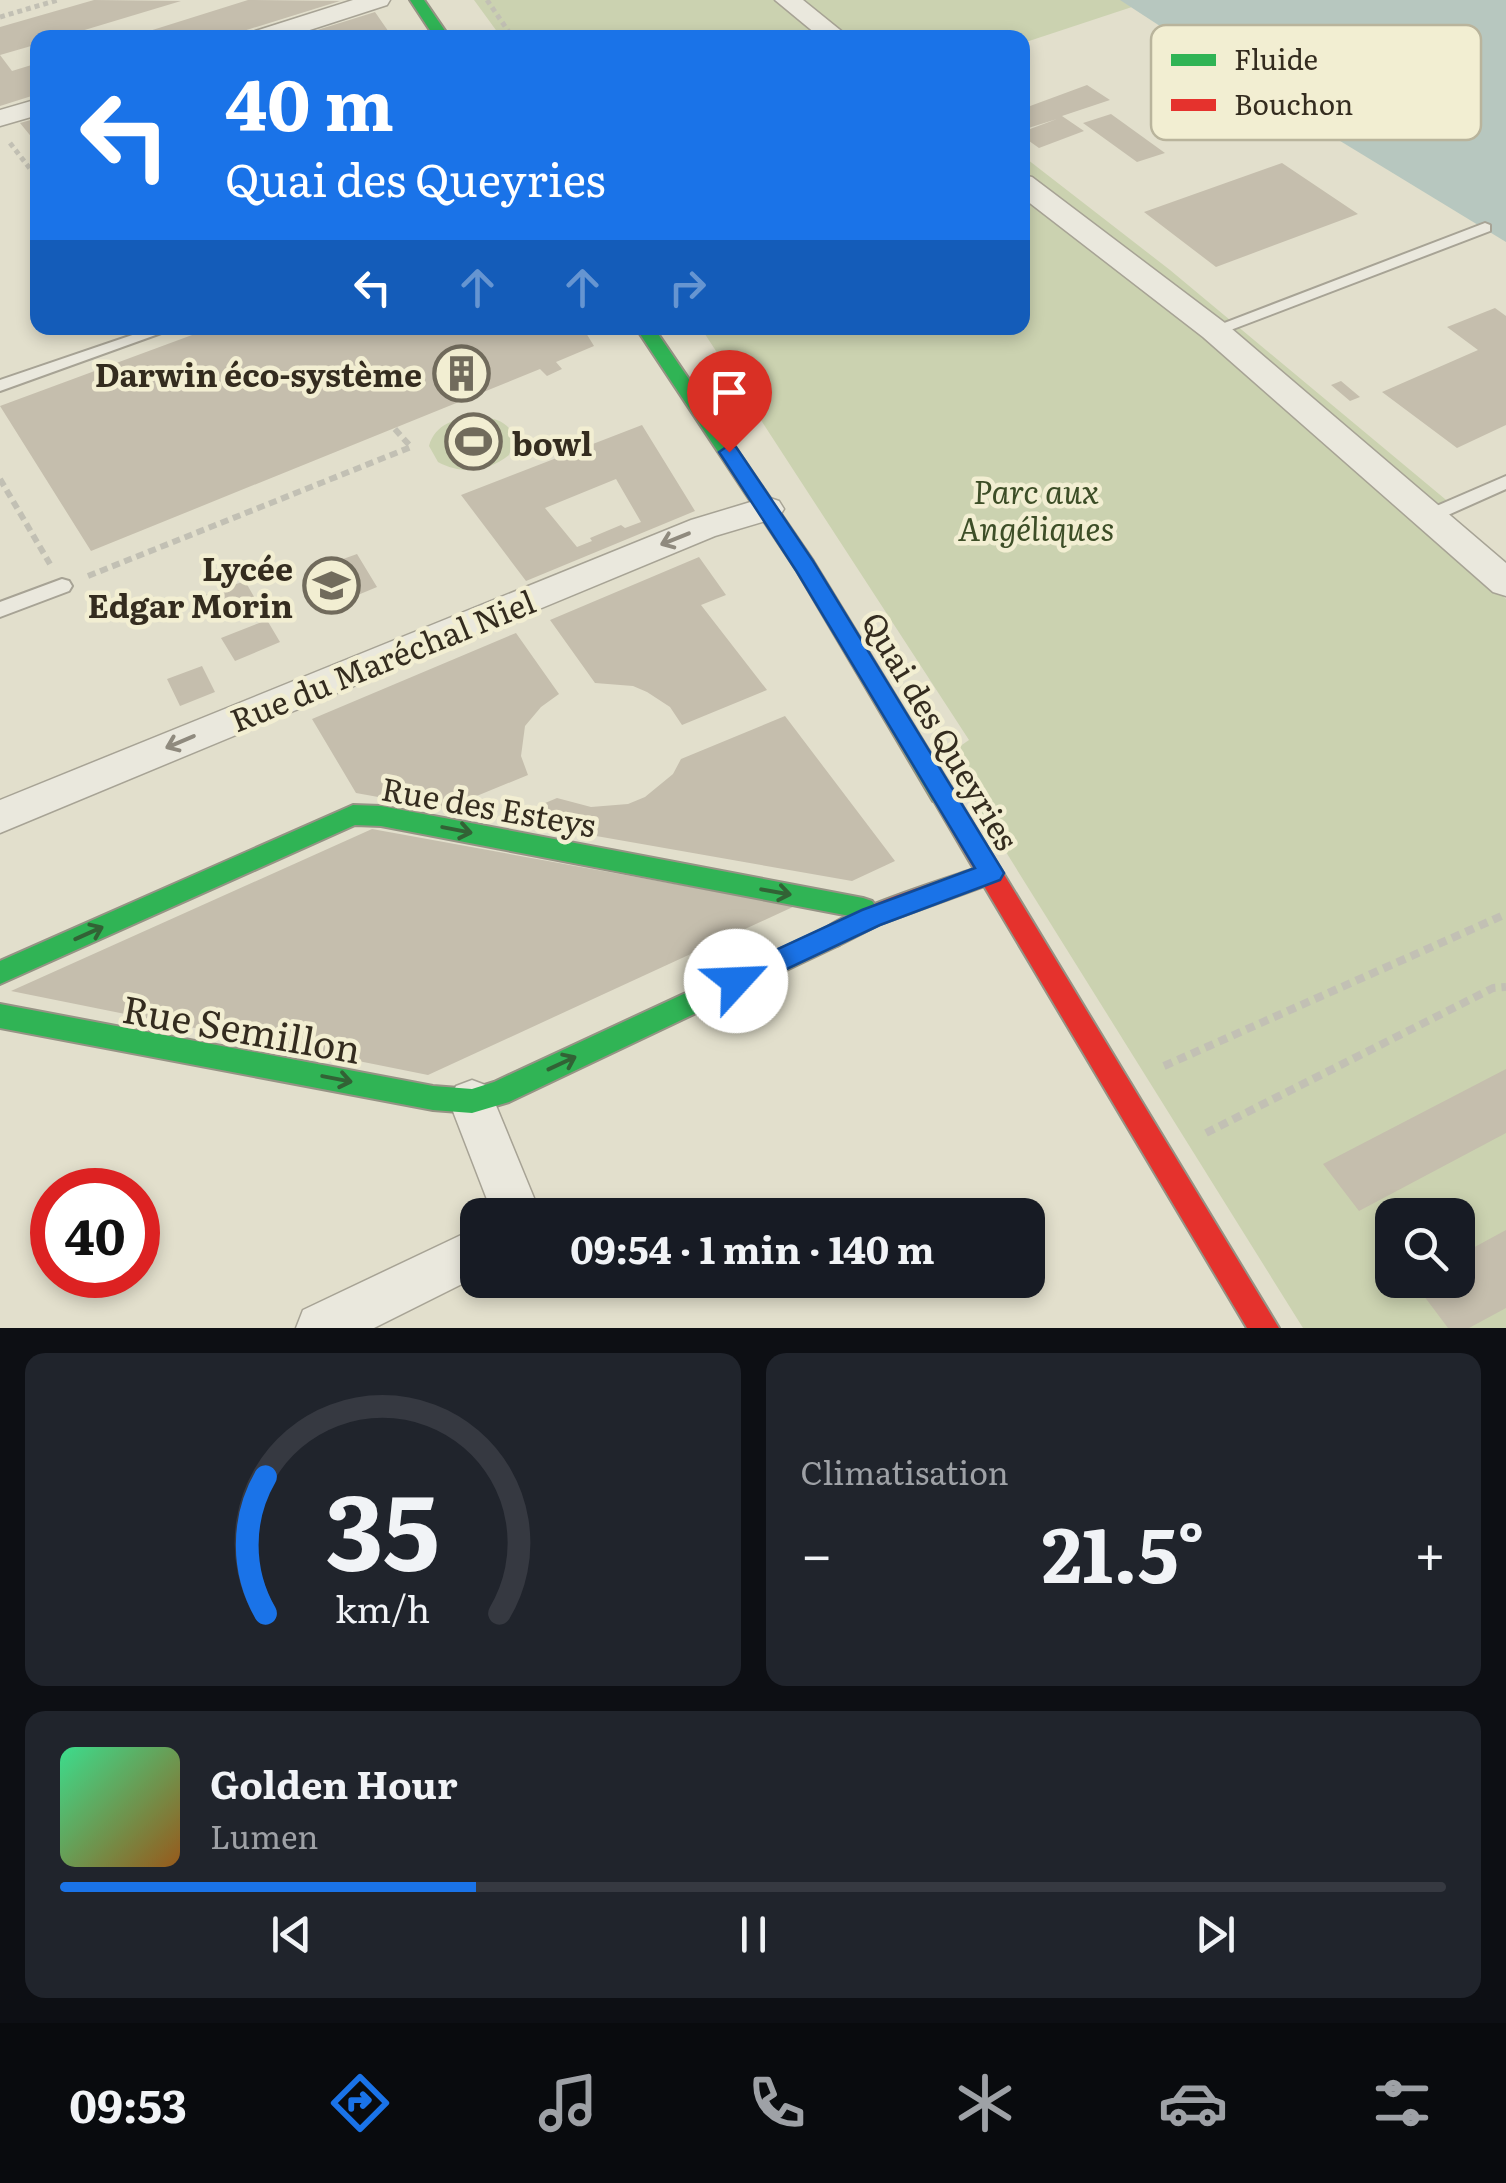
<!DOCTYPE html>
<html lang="fr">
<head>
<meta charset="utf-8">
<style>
  :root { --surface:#171b24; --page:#20242c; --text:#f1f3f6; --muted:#9ea1a6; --line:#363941; --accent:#1a73e8 }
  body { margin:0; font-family:Literata,serif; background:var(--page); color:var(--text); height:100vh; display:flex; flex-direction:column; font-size:38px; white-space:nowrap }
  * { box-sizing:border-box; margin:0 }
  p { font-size:32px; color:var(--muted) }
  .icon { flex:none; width:55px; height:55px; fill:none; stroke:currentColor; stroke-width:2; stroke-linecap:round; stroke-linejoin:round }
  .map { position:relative; height:1328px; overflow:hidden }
  .sheet { display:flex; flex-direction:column; gap:25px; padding:25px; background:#0d0f14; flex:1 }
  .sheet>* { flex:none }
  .guide { position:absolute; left:30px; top:30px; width:1000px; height:305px; border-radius:20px; box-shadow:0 5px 15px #0003; background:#1a73e8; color:#fff; overflow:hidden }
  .tools { position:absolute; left:1375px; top:1198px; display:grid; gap:20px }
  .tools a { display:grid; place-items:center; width:100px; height:100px; border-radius:20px; background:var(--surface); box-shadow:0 5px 15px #0003; font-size:50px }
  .speed { position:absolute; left:30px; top:1168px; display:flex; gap:20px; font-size:50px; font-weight:700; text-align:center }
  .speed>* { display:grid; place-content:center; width:130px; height:130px; border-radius:50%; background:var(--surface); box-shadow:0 5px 15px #0003; line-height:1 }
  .speed .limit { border:15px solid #d22; background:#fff; color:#111 }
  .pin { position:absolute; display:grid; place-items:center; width:85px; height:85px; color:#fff; margin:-102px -42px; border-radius:50% 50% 50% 0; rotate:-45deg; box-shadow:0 0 10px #0007 }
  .pin .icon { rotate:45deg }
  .me { position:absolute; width:110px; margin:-55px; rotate:65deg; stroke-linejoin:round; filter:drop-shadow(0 0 8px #0008) }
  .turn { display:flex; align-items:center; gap:35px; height:210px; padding:0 30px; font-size:45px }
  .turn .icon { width:130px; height:130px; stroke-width:2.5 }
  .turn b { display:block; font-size:70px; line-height:85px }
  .lanes { display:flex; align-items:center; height:95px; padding:0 30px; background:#0003; justify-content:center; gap:50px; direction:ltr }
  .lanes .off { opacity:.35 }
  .big { font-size:75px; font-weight:700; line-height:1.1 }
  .sheet .card { flex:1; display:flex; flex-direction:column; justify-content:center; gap:15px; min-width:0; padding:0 35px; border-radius:20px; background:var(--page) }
  .sheet .dial { align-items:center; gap:0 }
  .dial svg { height:260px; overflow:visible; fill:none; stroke:var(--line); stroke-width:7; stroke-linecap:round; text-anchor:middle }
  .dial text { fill:var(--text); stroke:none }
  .song { display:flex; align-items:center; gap:30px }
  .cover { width:120px; height:120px; border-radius:15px; background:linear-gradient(135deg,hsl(150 70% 55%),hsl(30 70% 35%)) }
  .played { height:10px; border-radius:5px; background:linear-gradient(90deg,var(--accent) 30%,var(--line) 30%) }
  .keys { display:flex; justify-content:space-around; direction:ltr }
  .heat { display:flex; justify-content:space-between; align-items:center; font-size:55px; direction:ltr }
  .sheet .tiles { flex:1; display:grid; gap:25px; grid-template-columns:1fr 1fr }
  .card:last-child { grid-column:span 2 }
  .trip { position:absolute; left:460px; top:1198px; width:585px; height:100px; border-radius:20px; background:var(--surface); box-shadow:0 5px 15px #0003; font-weight:700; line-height:100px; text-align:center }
  .menu { display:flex; height:160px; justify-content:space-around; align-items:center; background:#090b0e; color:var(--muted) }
  .menu .icon { width:70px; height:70px }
  .menu .selected { color:var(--accent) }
  .menu b { font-size:45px; color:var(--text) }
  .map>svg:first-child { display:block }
  .green { fill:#cbd2b0; fill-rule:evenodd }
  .water { fill:#b7c7bf }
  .building { fill:#c5bead; fill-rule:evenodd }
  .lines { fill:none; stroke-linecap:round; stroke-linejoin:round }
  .lane-casing { stroke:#a7a395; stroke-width:4 }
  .street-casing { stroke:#a7a395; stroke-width:3 }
  .fast-casing { stroke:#969385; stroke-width:4 }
  .jam-casing { stroke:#969385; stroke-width:4 }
  .path-far2 { stroke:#c2c0b4; stroke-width:5; stroke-dasharray:5 4; stroke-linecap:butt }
  .path-far1 { stroke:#c2c0b4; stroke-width:6; stroke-dasharray:8 5; stroke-linecap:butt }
  .path { stroke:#c2c0b4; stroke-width:8; stroke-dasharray:9 6; stroke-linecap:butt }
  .lane { fill:#eae8dd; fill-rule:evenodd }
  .street { fill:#eae8dd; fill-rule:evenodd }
  .fast { fill:#30b455; fill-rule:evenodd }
  .jam { fill:#e5322d; fill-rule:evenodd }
  .oneway { stroke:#8f8a7e }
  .oneway2 { stroke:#326235 }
  .route { fill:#1a73e8; stroke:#114b97; stroke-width:2.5 }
  .labels { text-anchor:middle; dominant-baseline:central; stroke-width:9; stroke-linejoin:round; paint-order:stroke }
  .poi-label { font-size:32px; font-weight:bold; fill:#342c1f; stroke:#f2eed2; text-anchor:end }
  .park-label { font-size:32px; font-style:italic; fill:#3d4e27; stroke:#f2eed2 }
  .street-label { font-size:32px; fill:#342c1f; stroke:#f2eed2 }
  .near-street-label { font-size:38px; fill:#342c1f; stroke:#f2eed2 }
  .key { fill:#f2eed2; stroke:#b9b49c; stroke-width:2.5 }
  .key-label { font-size:28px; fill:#342c1f }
</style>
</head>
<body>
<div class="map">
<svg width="1506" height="1328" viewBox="0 0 1506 1328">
  <rect width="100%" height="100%" fill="#e2dfcc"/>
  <path class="green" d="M474,0h651l10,6 -112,37 -1,-5 -521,-1z
    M1023,156l147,114 287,239 -31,15 80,75v729h-203l-357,-572 23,-16 -268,-412h321zM1392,1215h66v65h-66z
    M477,416c18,2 31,5 38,22l-6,17c-21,17 -47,20 -71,7l-9,-16c6,-22 27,-28 48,-30z"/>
  <path class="water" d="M1120,0h386v242l-220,-134z"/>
  <path class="building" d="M94,0l87,1 -123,37h-20v6l-38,11v-28z
    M248,0l92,1 -119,37h-94z
    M375,12l18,26h-98v-1z
    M0,55l12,16 26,-8v31l-38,12z
    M1087,85l23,15 -48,16 22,15 -45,17 -17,-12v-4l35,-13 -35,11v-21z
    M1111,114l54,39 -28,9 -54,-39z
    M38,118v27l-18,-22z
    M1282,163l76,51 -142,53 -72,-55z
    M1495,308l11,8v109l-49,23 -75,-56 96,-42 -31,-23z
    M211,328h372l11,18 -38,16 6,7 -15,7 -7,-7 -449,182 -91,-145z
    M1341,381l19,16 -10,4 -19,-16z
    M642,425l53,86 -169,70 -65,-86zM616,479l25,43 -16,6 -4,-3 -31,13 2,3 -15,6 -32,-39z
    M357,554l20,33 -48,20 -22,-35z
    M699,557l27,38 -25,10 66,85 -85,35 -12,-18 -23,-15 -14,-6 -38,-3 -45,-63z
    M245,581l12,21 -42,17 -13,-23z
    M267,620l13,22 -45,19 -14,-23z
    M516,633l43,61 -18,13 -16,19 -4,30 7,19 -83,34 -89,-16 -44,-74z
    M202,666l13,26 -35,14 -13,-27z
    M785,716l110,145 -43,20 -347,-61 52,-22 34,9 37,-3 17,-7 28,-23 8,-15z
    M372,829l423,77 -367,169 -417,-84z
    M1506,1069v64l-147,78 -36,-47z
    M1506,1230v78l-37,20h-21l-36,-48h46v-24z"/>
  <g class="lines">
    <defs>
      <path id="lane" d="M1485,223l5,2v6l-270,103h-12l-2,-4z
        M153,328h22l-175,63v-11z
        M1506,476v13l-67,30 -7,2 -9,-6 2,-4z
        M62,579l7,2 3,5 -3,5 -69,26v-15z"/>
      <path id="street" d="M353,0h37l-3,5 -102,33h-39l3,-5z
        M775,0h28l47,38h-29z
        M38,99v16l-38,11v-16z
        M1022,175l10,2 193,146 281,240v33l-13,-4 -290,-255 -181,-140z
        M767,497l12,4 5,8 -5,8 -64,19 -715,297v-33l691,-280z
        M472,1080l16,6 53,129h-48l-44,-114 7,-15z
        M478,1227v49l-104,52h-78l7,-18z"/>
      <path id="fast" d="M410,0h14l26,38h-15z
        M636,328h18l159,233 138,226 3,7 -3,7h-18l-136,-230z
        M353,805l28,1 482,92 9,3 12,16 -4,7 -9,4 -16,-11 -474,-91 -26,-1 -355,159v-23z
        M830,926l9,3 4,8 -4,8 -330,157 -37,11 -39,-3 -433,-82v-24l433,82 39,3 22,-7z"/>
      <path id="jam" d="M942,785l9,2 328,541h-32l-263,-442 -104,38 -41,21 -9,3 -9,-3 -4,-8c11,-22 128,-58 157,-68l-44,-75 3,-7z"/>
    </defs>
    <use href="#lane" class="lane-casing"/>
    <use href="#street" class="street-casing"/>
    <use href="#fast" class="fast-casing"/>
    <use href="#jam" class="jam-casing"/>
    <path class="path-far2" d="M487,0l26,38
      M0,17l58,-17
      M10,143l28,36"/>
    <path class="path-far1" d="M0,479l50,85
      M88,576l323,-129 -17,-19"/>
    <path class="path" d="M1164,1066l342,-152
      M1206,1133l287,-145 13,-1"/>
    <use href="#lane" class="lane"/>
    <use href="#street" class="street"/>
    <use href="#fast" class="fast"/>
    <use href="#jam" class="jam"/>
  </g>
  <defs><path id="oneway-shaft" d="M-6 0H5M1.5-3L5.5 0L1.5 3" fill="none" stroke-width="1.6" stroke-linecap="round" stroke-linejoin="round" transform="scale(2.5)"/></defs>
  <g class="oneway">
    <use href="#oneway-shaft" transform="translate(675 539) rotate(158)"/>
    <use href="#oneway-shaft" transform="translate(180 742) rotate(157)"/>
  </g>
  <g class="oneway2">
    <use href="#oneway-shaft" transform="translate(457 830) rotate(11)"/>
    <use href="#oneway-shaft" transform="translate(776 892) rotate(10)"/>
    <use href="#oneway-shaft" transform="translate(89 933) rotate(-24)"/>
    <use href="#oneway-shaft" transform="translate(562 1063) rotate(-25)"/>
    <use href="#oneway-shaft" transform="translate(337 1079) rotate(11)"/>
  </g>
  <path class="route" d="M729,445l7,2 77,114 191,312 -4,7 -120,45 -144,68 -10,-4 -4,-8 4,-8 136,-63 113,-42 -178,-296 -78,-120z"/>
  <defs>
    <symbol id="building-ring" viewBox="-11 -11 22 22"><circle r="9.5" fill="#f2eed2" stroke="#716b5c" stroke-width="1.5"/><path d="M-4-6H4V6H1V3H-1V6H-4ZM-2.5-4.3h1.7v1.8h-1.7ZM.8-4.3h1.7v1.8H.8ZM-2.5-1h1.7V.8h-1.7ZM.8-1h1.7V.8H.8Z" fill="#716b5c"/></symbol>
    <symbol id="stadium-ring" viewBox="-11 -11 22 22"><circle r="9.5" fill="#f2eed2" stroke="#716b5c" stroke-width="1.5"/><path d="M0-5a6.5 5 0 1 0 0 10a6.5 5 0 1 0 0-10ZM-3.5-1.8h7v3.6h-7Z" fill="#716b5c"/></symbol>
    <symbol id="school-ring" viewBox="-11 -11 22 22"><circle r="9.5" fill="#f2eed2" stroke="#716b5c" stroke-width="1.5"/><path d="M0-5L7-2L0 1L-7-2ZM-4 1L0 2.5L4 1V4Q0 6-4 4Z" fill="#716b5c"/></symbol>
  </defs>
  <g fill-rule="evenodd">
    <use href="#building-ring" x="430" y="342" width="63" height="63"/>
    <use href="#stadium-ring" x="442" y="410" width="63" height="63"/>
    <use href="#school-ring" x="300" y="554" width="63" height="63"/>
  </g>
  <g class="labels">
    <g class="poi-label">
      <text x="422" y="373">Darwin éco-système</text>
      <text x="512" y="442" text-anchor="start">bowl</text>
      <text x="293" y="567">Lycée<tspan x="293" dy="37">Edgar Morin</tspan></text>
    </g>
    <g class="park-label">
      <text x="1036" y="490">Parc aux<tspan x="1036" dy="37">Angéliques</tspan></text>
    </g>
    <g class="street-label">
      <text transform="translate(382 659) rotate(-22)">Rue du Maréchal Niel</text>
      <text transform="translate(942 730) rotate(59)">Quai des Queyries</text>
      <text transform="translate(489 805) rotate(10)">Rue des Esteys</text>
    </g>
    <g class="near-street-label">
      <text transform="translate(242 1027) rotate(10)">Rue Semillon</text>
    </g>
  </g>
  <rect x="1151" y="25" width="330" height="115" rx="15" class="key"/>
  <rect x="1171" y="54" width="45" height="12" fill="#30b455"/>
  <rect x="1171" y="99" width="45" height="12" fill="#e5322d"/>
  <g class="key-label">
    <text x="1234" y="70">Fluide</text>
    <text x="1234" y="115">Bouchon</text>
  </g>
</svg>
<div class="tools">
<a><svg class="icon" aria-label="search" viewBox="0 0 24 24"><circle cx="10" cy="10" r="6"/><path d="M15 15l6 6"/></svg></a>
</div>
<div class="speed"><div class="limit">40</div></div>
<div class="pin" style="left:729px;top:452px;background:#d93025"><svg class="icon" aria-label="arrive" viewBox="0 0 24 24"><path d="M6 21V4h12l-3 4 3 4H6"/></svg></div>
<svg class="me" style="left:736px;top:981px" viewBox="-20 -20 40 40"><circle r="19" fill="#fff"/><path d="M0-13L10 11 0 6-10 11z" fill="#1a73e8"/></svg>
<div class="trip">09:54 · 1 min · 140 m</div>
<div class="guide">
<div class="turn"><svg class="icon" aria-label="left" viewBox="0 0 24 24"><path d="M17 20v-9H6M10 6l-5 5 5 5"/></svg><div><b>40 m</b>Quai des Queyries</div></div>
<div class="lanes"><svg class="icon" aria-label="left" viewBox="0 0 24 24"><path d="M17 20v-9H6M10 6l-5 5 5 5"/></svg><svg class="icon off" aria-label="ahead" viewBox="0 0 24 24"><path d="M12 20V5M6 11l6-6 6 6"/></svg><svg class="icon off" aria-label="ahead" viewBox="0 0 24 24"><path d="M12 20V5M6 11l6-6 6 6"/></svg><svg class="icon off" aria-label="right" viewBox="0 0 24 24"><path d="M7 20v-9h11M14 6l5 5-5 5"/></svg></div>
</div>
</div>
<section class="sheet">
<div class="tiles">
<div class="card dial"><svg viewBox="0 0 100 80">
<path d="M14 69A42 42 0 1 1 86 69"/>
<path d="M14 69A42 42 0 0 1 14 27" stroke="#1a73e8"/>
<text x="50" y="56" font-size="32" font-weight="700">35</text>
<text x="50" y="72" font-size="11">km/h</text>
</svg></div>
<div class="card"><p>Climatisation</p>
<div class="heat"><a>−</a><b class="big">21.5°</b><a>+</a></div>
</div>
<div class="card">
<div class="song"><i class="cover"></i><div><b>Golden Hour</b><p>Lumen</p></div></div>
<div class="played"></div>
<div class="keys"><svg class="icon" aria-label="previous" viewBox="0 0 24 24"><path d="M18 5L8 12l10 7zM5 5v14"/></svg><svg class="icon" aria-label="pause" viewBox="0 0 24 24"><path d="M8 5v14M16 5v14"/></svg><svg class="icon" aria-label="next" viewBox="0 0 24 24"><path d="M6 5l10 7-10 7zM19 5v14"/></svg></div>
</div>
</div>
</section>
<nav class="menu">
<b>09:53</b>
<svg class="icon selected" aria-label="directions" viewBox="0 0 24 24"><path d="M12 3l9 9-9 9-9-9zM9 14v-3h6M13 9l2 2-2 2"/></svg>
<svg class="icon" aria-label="music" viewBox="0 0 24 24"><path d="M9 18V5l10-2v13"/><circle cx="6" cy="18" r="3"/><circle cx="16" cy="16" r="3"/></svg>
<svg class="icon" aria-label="phone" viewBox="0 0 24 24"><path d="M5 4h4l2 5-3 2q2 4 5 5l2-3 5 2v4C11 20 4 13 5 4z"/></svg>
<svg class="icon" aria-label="climate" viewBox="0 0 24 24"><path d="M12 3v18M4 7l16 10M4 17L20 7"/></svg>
<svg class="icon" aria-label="car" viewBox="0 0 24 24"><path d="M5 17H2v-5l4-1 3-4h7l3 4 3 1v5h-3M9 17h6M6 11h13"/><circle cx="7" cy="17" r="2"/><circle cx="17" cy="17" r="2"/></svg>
<svg class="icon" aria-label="filters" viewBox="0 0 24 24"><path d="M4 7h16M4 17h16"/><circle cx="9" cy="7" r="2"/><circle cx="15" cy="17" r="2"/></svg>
</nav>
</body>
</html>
